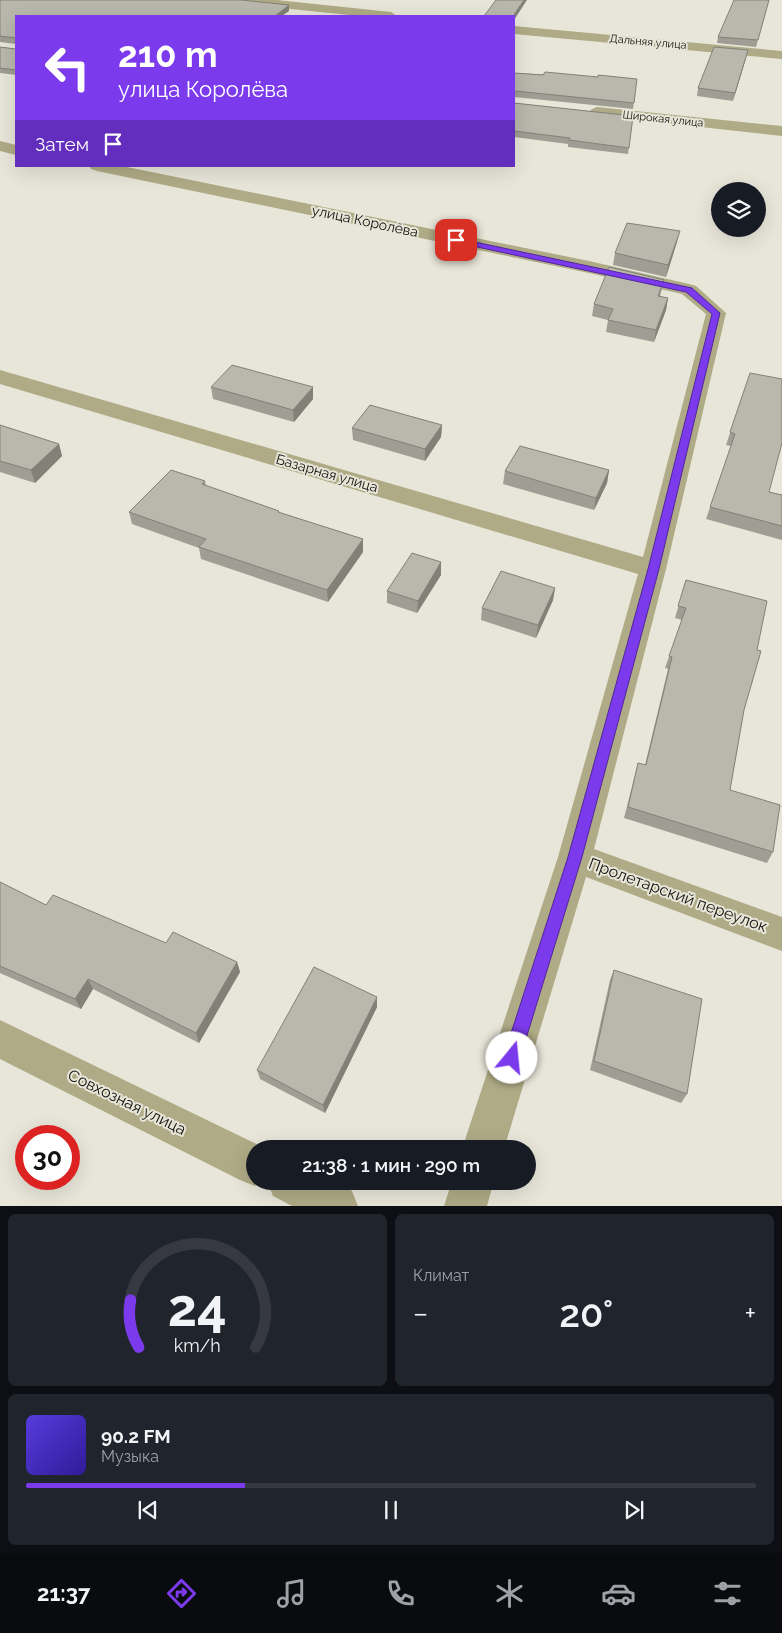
<!DOCTYPE html>
<html lang="ru">
<head>
<meta charset="utf-8">
<style>
  :root { --surface:#171b24; --page:#20242c; --text:#f1f3f6; --muted:#9ea1a6; --line:#363941; --accent:#7c3aed }
  body { margin:0; font-family:Raleway,sans-serif; background:var(--page); color:var(--text); height:100vh; display:flex; flex-direction:column; font-size:19px; white-space:nowrap }
  * { box-sizing:border-box; margin:0 }
  p { font-size:16px; color:var(--muted) }
  .icon { flex:none; width:28px; height:28px; fill:none; stroke:currentColor; stroke-width:2; stroke-linecap:round; stroke-linejoin:round }
  .map { position:relative; height:1206px; overflow:hidden }
  .drawer { display:flex; flex-direction:column; gap:8px; padding:8px; background:#0d0f14; flex:1 }
  .drawer>* { flex:none }
  .hud { position:absolute; left:15px; top:15px; width:500px; height:152px; border-radius:0px; box-shadow:0 5px 20px #0002; background:#7c3aed; color:#fff; overflow:hidden }
  .buttons { position:absolute; left:711px; top:182px; display:grid; gap:10px }
  .buttons a { display:grid; place-items:center; width:55px; height:55px; border-radius:50%; background:var(--surface); box-shadow:0 5px 20px #0002; font-size:25px }
  .speed { position:absolute; left:15px; top:1125px; display:flex; gap:10px; font-size:25px; font-weight:700; text-align:center }
  .speed>* { display:grid; place-content:center; width:65px; height:65px; border-radius:50%; background:var(--surface); box-shadow:0 5px 20px #0002; line-height:1 }
  .speed .limit { border:8px solid #d22; background:#fff; color:#111 }
  .pin { position:absolute; display:grid; place-items:center; width:42px; height:42px; color:#fff; margin:-21px; border-radius:10px; box-shadow:0 2px 8px #0006 }
  .me { position:absolute; width:55px; margin:-28px; rotate:17deg; stroke-linejoin:round; filter:drop-shadow(0 0 4px #0008) }
  .turn { display:flex; align-items:center; gap:18px; height:105px; padding:0 20px; font-size:22px }
  .turn .icon { width:65px; height:65px; stroke-width:2.5 }
  .turn b { display:block; font-size:35px; line-height:42px }
  .then { display:flex; align-items:center; height:48px; padding:0 20px; background:#0003; gap:10px; font-size:19px }
  .big { font-size:38px; font-weight:600; line-height:1.1 }
  .drawer .tile { flex:1; display:flex; flex-direction:column; justify-content:center; gap:8px; min-width:0; padding:0 18px; border-radius:8px; background:var(--page) }
  .drawer .dial { align-items:center; gap:0 }
  .dial svg { height:130px; overflow:visible; fill:none; stroke:var(--line); stroke-width:7; stroke-linecap:round; text-anchor:middle }
  .dial text { fill:var(--text); stroke:none }
  .song { display:flex; align-items:center; gap:15px }
  .cover { width:60px; height:60px; border-radius:8px; background:linear-gradient(135deg,hsl(250 70% 55%),hsl(250 70% 35%)) }
  .played { height:5px; border-radius:2px; background:linear-gradient(90deg,var(--accent) 30%,var(--line) 30%) }
  .keys { display:flex; justify-content:space-around; direction:ltr }
  .heat { display:flex; justify-content:space-between; align-items:center; font-size:28px; direction:ltr }
  .drawer .tiles { flex:1; display:grid; gap:8px; grid-template-columns:1fr 1fr }
  .tile:last-child { grid-column:span 2 }
  .trip { position:absolute; left:246px; top:1140px; width:290px; height:50px; border-radius:25px; background:var(--surface); box-shadow:0 5px 20px #0002; font-weight:600; line-height:50px; text-align:center }
  .menu { display:flex; height:80px; justify-content:space-around; align-items:center; background:#090b0e; color:var(--muted) }
  .menu .icon { width:35px; height:35px }
  .menu .on { color:var(--accent) }
  .menu b { font-size:22px; color:var(--text) }
  .map>svg:first-child { display:block }
  .lines { fill:none; stroke-linecap:round; stroke-linejoin:round }
  .minor { fill:#afab86; fill-rule:evenodd }
  .wall { fill:#a09e94 }
  .shaded-wall { fill:#828178 }
  .building { fill:#bab8ac; stroke:#828178 }
  .route { fill:#7c3aed; stroke:#51269a }
  .labels { text-anchor:middle; dominant-baseline:central; stroke-width:4; stroke-linejoin:round; paint-order:stroke }
  .far-street-label { font-size:11px; fill:#12110d; stroke:#e8e6d9 }
  .street-label { font-size:14px; fill:#12110d; stroke:#e8e6d9 }
  .near-street-label { font-size:16px; fill:#12110d; stroke:#e8e6d9 }
</style>
</head>
<body>
<div class="map">
<svg width="782" height="1206" viewBox="0 0 782 1206">
  <rect width="100%" height="100%" fill="#e8e6d9"/>
  <g class="lines">
    <path class="minor" d="M237,0h40l114,12 6,4h-38l-116,-12z
      M514,26l268,25v8l-268,-25z
      M597,107l185,19v10l-190,-21 -3,-3 3,-3z
      M0,141l16,4v10l-16,-4z
      M89,166h33l467,95 100,23 7,2 30,27 -60,256 -72,280 188,68v34l-196,-74 -82,272h-42l96,-292 80,-283 -638,-190v-14l643,187 63,-243 -24,-20 -93,-21 -492,-102 -6,-2z
      M0,1020l267,129h-12v32h11l-11,5 -15,-6 -240,-121z
      M267,1181h66l19,10 6,15h-66l-19,-10z
      M452,1181h42l-7,25h-43z"/>
  </g>
  <path class="wall" d="M0,0l289,11 -273,5v59l-16,-2v-26l16,2v-5l-16,-2z
    M769,0l-13,47 -39,-4 1,-6z
    M746,58l-13,43 -36,-5 1,-8z
    M514,73l123,6 -4,30 -119,-12z
    M514,100v3l119,13 -5,38 -60,-7v-3l-54,-7z
    M677,242l-11,35 -53,-12 2,-12z
    M664,280l-4,17 8,1 -2,12 -12,32 -48,-10 2,-12 -16,-4 2,-12z
    M750,373l19,119 13,3v45l-76,-21 25,-73 -5,-1z
    M211,387l102,12 -19,23 -81,-23z
    M0,425l59,19 3,12 -27,27 -35,-11z
    M442,425l-1,12 -16,24 -72,-21 -1,-12z
    M609,470l-2,13 -13,27 -91,-26 2,-13z
    M205,481l1,5 73,25 1,2 83,26v13l-35,50 -127,-43 -2,-11 -67,-24 -3,-12z
    M441,575l-24,38 -30,-10v-12z
    M686,580l58,130 -14,80 43,62 -6,11 -143,-45 11,-43 3,-12 7,2 23,-96 -3,-1 17,-48 -7,-2z
    M555,588l-2,12 -17,38 -55,-18 1,-12z
    M0,882l46,23 120,38 71,19 3,10 -41,71 -106,-54 -12,20 -81,-36z
    M614,970l73,124 -6,9 -91,-33 20,-90z
    M377,997v10l-52,106 -65,-34 -3,-9z"/>
  <path class="shaded-wall" d="M524,0h3l-13,20 -1,-4z
    M289,5v6l-7,5h-7z
    M748,50l-2,8 -13,43 2,-8z
    M680,231l-3,11 -11,35 2,-12z
    M668,298l-2,12 -12,32 2,-12z
    M313,387v12l-19,23 -1,-12z
    M442,425l-1,12 -16,24v-12z
    M59,444l3,12 -27,27 -4,-13z
    M609,470l-2,13 -13,27 2,-12z
    M363,539v13l-35,50 -1,-12z
    M441,562v13l-24,38 1,-12z
    M555,588l-2,12 -17,38 2,-13z
    M237,962l3,10 -41,71 -3,-10z
    M88,979l5,10 -12,20 -6,-10z
    M377,997v10l-52,106 -2,-8z"/>
  <path class="building" d="M0,0h241l48,5 -14,11h-259v54l-16,-2v-21l16,2v-11l-16,-2z
    M496,0h28l-11,16h-29z
    M734,0h35l-11,40 -40,-3z
    M714,47l34,3 -13,43 -37,-5z
    M545,72l53,5v-2l39,4 -3,24 -119,-12 -1,1v-19l29,2z
    M514,100v3l119,13 -4,32 -60,-8 1,-2 -56,-7z
    M627,223l53,8 -12,34 -53,-12z
    M609,267l55,13 -6,16 10,2 -12,32 -48,-10 5,-11 -19,-5z
    M232,365l81,22 -20,23 -82,-23z
    M750,373l32,6v64l-13,49 13,3v31l-72,-19 25,-73 -5,-2z
    M370,405l72,20 -17,24 -73,-21z
    M0,425l59,19 -28,26 -31,-9z
    M520,446l89,24 -13,28 -91,-27z
    M171,470l34,11 -3,3 77,27 -1,1 85,27 -36,51 -128,-43 7,-8 -77,-27z
    M412,553l29,9 -23,39 -31,-10z
    M501,571l54,17 -17,37 -56,-17z
    M686,580l81,21 -10,49 4,1 -17,59 -14,80 50,15 -7,47 -145,-45 10,-44 8,2 26,-108 -3,-1 17,-48 -8,-2z
    M0,882l46,23 7,-10 113,48 7,-11 64,30 -41,71 -108,-54 -13,20 -75,-33z
    M314,967l63,30 -54,108 -66,-35z
    M614,970l88,29 -15,95 -93,-33z"/>
  <path class="route" d="M456,238l236,50 28,25 -61,256 -77,288 -62,201 -3,5 -5,3 -6,-3 -3,-5 65,-201 80,-288 64,-255 -26,-22 -232,-50v-3z"/>
  <g class="labels">
    <g class="far-street-label">
      <text transform="translate(648 42) rotate(5)">Дальняя улица</text>
      <text transform="translate(663 119) rotate(6)">Широкая улица</text>
    </g>
    <g class="street-label">
      <text transform="translate(365 221) rotate(12)">улица Королёва</text>
      <text transform="translate(327 473) rotate(16)">Базарная улица</text>
    </g>
    <g class="near-street-label">
      <text transform="translate(678 895) rotate(20)">Пролетарский переулок</text>
      <text transform="translate(127 1102) rotate(26)">Совхозная улица</text>
    </g>
  </g>
</svg>
<div class="buttons">
<a><svg class="icon" aria-label="layers" viewBox="0 0 24 24"><path d="M12 4l9 5-9 5-9-5zM3 14l9 5 9-5"/></svg></a>
</div>
<div class="speed"><div class="limit">30</div></div>
<div class="pin" style="left:456px;top:240px;background:#d93025"><svg class="icon" aria-label="arrive" viewBox="0 0 24 24"><path d="M6 21V4h12l-3 4 3 4H6"/></svg></div>
<svg class="me" style="left:512px;top:1058px" viewBox="-20 -20 40 40"><circle r="19" fill="#fff"/><path d="M0-13L10 11 0 6-10 11z" fill="#7c3aed"/></svg>
<div class="trip">21:38 · 1 мин · 290 m</div>
<div class="hud">
<div class="turn"><svg class="icon" aria-label="left" viewBox="0 0 24 24"><path d="M17 20v-9H6M10 6l-5 5 5 5"/></svg><div><b>210 m</b>улица Королёва</div></div>
<div class="then">Затем<svg class="icon" aria-label="arrive" viewBox="0 0 24 24"><path d="M6 21V4h12l-3 4 3 4H6"/></svg></div>
</div>
</div>
<section class="drawer">
<div class="tiles">
<div class="tile dial"><svg viewBox="0 0 100 80">
<path d="M14 69A42 42 0 1 1 86 69"/>
<path d="M14 69A42 42 0 0 1 9 40" stroke="#7c3aed"/>
<text x="50" y="56" font-size="32" font-weight="700">24</text>
<text x="50" y="72" font-size="11">km/h</text>
</svg></div>
<div class="tile"><p>Климат</p>
<div class="heat"><a>−</a><b class="big">20°</b><a>+</a></div>
</div>
<div class="tile">
<div class="song"><i class="cover"></i><div><b>90.2 FM</b><p>Музыка</p></div></div>
<div class="played"></div>
<div class="keys"><svg class="icon" aria-label="previous" viewBox="0 0 24 24"><path d="M18 5L8 12l10 7zM5 5v14"/></svg><svg class="icon" aria-label="pause" viewBox="0 0 24 24"><path d="M8 5v14M16 5v14"/></svg><svg class="icon" aria-label="next" viewBox="0 0 24 24"><path d="M6 5l10 7-10 7zM19 5v14"/></svg></div>
</div>
</div>
</section>
<nav class="menu">
<b>21:37</b>
<svg class="icon on" aria-label="directions" viewBox="0 0 24 24"><path d="M12 3l9 9-9 9-9-9zM9 14v-3h6M13 9l2 2-2 2"/></svg>
<svg class="icon" aria-label="music" viewBox="0 0 24 24"><path d="M9 18V5l10-2v13"/><circle cx="6" cy="18" r="3"/><circle cx="16" cy="16" r="3"/></svg>
<svg class="icon" aria-label="phone" viewBox="0 0 24 24"><path d="M5 4h4l2 5-3 2q2 4 5 5l2-3 5 2v4C11 20 4 13 5 4z"/></svg>
<svg class="icon" aria-label="climate" viewBox="0 0 24 24"><path d="M12 3v18M4 7l16 10M4 17L20 7"/></svg>
<svg class="icon" aria-label="car" viewBox="0 0 24 24"><path d="M5 17H2v-5l4-1 3-4h7l3 4 3 1v5h-3M9 17h6M6 11h13"/><circle cx="7" cy="17" r="2"/><circle cx="17" cy="17" r="2"/></svg>
<svg class="icon" aria-label="filters" viewBox="0 0 24 24"><path d="M4 7h16M4 17h16"/><circle cx="9" cy="7" r="2"/><circle cx="15" cy="17" r="2"/></svg>
</nav>
</body>
</html>
